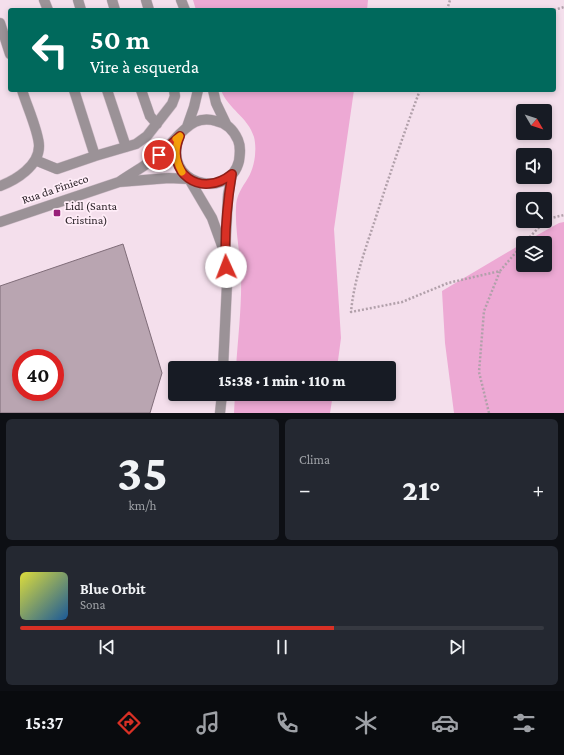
<!DOCTYPE html>
<html lang="pt">
<head>
<meta charset="utf-8">
<style>
  :root { --surface:#171b24; --page:#242831; --text:#f1f3f6; --muted:#9ea1a6; --line:#363941; --accent:#d93025 }
  body { margin:0; font-family:"Crimson Pro",serif; background:var(--page); color:var(--text); height:100vh; display:flex; flex-direction:column; font-size:15px; white-space:nowrap }
  * { box-sizing:border-box; margin:0 }
  p { font-size:13px; color:var(--muted) }
  .icon { flex:none; width:22px; height:22px; fill:none; stroke:currentColor; stroke-width:2; stroke-linecap:round; stroke-linejoin:round }
  .map { position:relative; height:413px; overflow:hidden }
  .drawer { display:flex; flex-direction:column; gap:6px; padding:6px; background:#0d0f14; flex:1 }
  .drawer>* { flex:none }
  .guide { position:absolute; left:8px; top:8px; width:548px; height:84px; border-radius:4px; box-shadow:0 2px 6px #0003; background:#00695c; color:#fff; overflow:hidden }
  .needle { width:26px; rotate:129deg }
  .fabs { position:absolute; left:516px; top:104px; display:grid; gap:8px }
  .fabs a { display:grid; place-items:center; width:36px; height:36px; border-radius:4px; background:var(--surface); box-shadow:0 2px 6px #0003; font-size:20px }
  .speed { position:absolute; left:12px; top:349px; display:flex; gap:8px; font-size:20px; font-weight:700; text-align:center }
  .speed>* { display:grid; place-content:center; width:52px; height:52px; border-radius:50%; background:var(--surface); box-shadow:0 2px 6px #0003; line-height:1 }
  .speed .limit { border:6px solid #d22; background:#fff; color:#111 }
  .pin { position:absolute; display:grid; place-items:center; width:34px; height:34px; color:#fff; margin:-17px; border:2px solid #fff; border-radius:50%; box-shadow:0 1px 4px #0007 }
  .me { position:absolute; width:44px; margin:-22px; rotate:358deg; stroke-linejoin:round; filter:drop-shadow(0 0 3px #0008) }
  .turn { display:flex; align-items:center; gap:14px; height:84px; padding:0 16px; font-size:18px }
  .turn .icon { width:52px; height:52px; stroke-width:2.5 }
  .turn b { display:block; font-size:28px; line-height:34px }
  .big { font-size:30px; font-weight:800; line-height:1.1 }
  .drawer .widget { flex:1; display:flex; flex-direction:column; justify-content:center; gap:6px; min-width:0; padding:0 14px; border-radius:6px; background:var(--page) }
  .drawer .dial { align-items:center; gap:0 }
  .dial b { font-size:52px; line-height:1 }
  .song { display:flex; align-items:center; gap:12px }
  .cover { width:48px; height:48px; border-radius:6px; background:linear-gradient(135deg,hsl(60 70% 55%),hsl(210 70% 35%)) }
  .played { height:4px; border-radius:2px; background:linear-gradient(90deg,var(--accent) 60%,var(--line) 60%) }
  .keys { display:flex; justify-content:space-around; direction:ltr }
  .heat { display:flex; justify-content:space-between; align-items:center; font-size:22px; direction:ltr }
  .drawer .tiles { flex:1; display:grid; gap:6px; grid-template-columns:1fr 1fr }
  .widget:last-child { grid-column:span 2 }
  .trip { position:absolute; left:168px; top:361px; width:228px; height:40px; border-radius:4px; background:var(--surface); box-shadow:0 2px 6px #0003; font-weight:800; line-height:40px; text-align:center }
  .tab-bar { display:flex; height:64px; justify-content:space-around; align-items:center; background:#090b0e; color:var(--muted) }
  .tab-bar .icon { width:28px; height:28px }
  .tab-bar .active { color:var(--accent) }
  .tab-bar b { font-size:18px; color:var(--text) }
  .map>svg:first-child { display:block }
  .green { fill:#eda9d4 }
  .building { fill:#b9a5b1; stroke:#7f6c78; fill-rule:evenodd }
  .lines { fill:none; stroke-linecap:round; stroke-linejoin:round }
  .minor-casing { stroke:#cfbcc8; stroke-width:11 }
  .path { stroke:#b1a0aa; stroke-width:2.5; stroke-dasharray:2 2; stroke-linecap:butt }
  .minor { stroke:#9b9297; stroke-width:10 }
  .route-casing { stroke:#8d1f18; stroke-width:10 }
  .route { stroke:#d93025; stroke-width:7 }
  .slow { stroke:#f59e0b; stroke-width:7 }
  .poi-dot { fill:#981f79; stroke:#ffedf8; stroke-width:1.5 }
  .labels { text-anchor:middle; dominant-baseline:central; stroke-width:3.5; stroke-linejoin:round; paint-order:stroke }
  .street-label { font-size:12px; fill:#261e23; stroke:#ffedf8 }
  .poi-label { font-size:12px; fill:#261e23; stroke:#ffedf8; text-anchor:start }
</style>
</head>
<body>
<div class="map">
<svg width="564" height="413" viewBox="0 0 564 413">
  <rect width="100%" height="100%" fill="#f4dfec"/>
  <path class="green" d="M193,0h175l-1,10h-171z
    M221,90h133l-20,139 7,109 -4,30h-101c2,-31 6,-63 5,-94 -1,-22 -6,-44 -5,-66 0,-13 6,-20 12,-30 7,-11 9,-29 6,-41 -6,-20 -26,-28 -33,-47z
    M564,222v191h-110l-9,-70 -3,-52 81,-48v22h22v-22h-22l36,-20z
    M235,394h98l-3,19h-96z"/>
  <path class="building" d="M123,244l39,129 -12,40h-150v-127zM21,358h34v34h-34z"/>
  <g class="lines">
    <defs>
      <path id="minor" d="M44,0l4,10
        M78,0l3,10
        M112,0l3,10
        M146,0l3,10
        M181,0l4,10
        M0,23l10,31
        M107,90l19,57
        M141,90l9,26 7,8
        M213,90l3,13 11,23
        M187,127l7,-20 4,-17
        M95,156l41,-12 11,-8 25,-32 3,-8 -1,-6
        M35,160l22,9 38,-13 -21,-66
        M119,182c13,-9 28,-17 40,-27 12,-10 23,-27 36,-33 7,-3 14,-3 21,-1 11,2 18,10 22,19 3,7 2,14 1,21 -10,41 -80,23 -59,-26
        M0,186c16,-6 39,-20 39,-40 0,-14 -13,-42 -17,-56
        M0,222l119,-40 50,-4 20,1 23,39 13,36
        M223,368l4,-84 -2,-30 3,-59 4,-21
        M220,413l2,-19"/>
    </defs>
    <use href="#minor" class="minor-casing"/>
    <path class="path" d="M447,10l3,-10
      M554,10l10,-3
      M420,90c-16,43 -31,86 -45,130 -10,30 -21,60 -24,92l51,-10 46,-19 52,-12 23,-27
      M524,243l23,-24 17,-4
      M489,413l-10,-41 5,-61 16,-40"/>
    <use href="#minor" class="minor"/>
  </g>
  <g class="lines">
    <defs>
      <path id="route" d="M159,155l21,-19c-16,37 21,63 52,38 -5,30 -8,63 -6,93"/>
    </defs>
    <use href="#route" class="route-casing"/>
    <use href="#route" class="route"/>
    <path class="slow" d="M176,139l4,-3c-6,13 -5,23 2,36"/>
  </g>
  <rect class="poi-dot" x="53" y="209" width="8" height="8" rx="2"/>
  <g class="labels">
    <g class="street-label">
      <text transform="translate(55 189) rotate(-19)">Rua da Finieco</text>
    </g>
    <g class="poi-label">
      <text x="65" y="206">Lidl (Santa<tspan x="65" dy="14">Cristina)</tspan></text>
    </g>
  </g>
</svg>
<div class="fabs">
<a><svg class="needle" viewBox="-14 -14 28 28"><path d="M0-13l5 13h-10z" fill="#e53935"/><path d="M0 13l5-13h-10z" fill="#9ea1a6"/></svg></a>
<a><svg class="icon" aria-label="sound" viewBox="0 0 24 24"><path d="M4 9h4l5-4v14l-5-4H4zM17 9q2 3 0 6"/></svg></a>
<a><svg class="icon" aria-label="search" viewBox="0 0 24 24"><circle cx="10" cy="10" r="6"/><path d="M15 15l6 6"/></svg></a>
<a><svg class="icon" aria-label="layers" viewBox="0 0 24 24"><path d="M12 4l9 5-9 5-9-5zM3 14l9 5 9-5"/></svg></a>
</div>
<div class="speed"><div class="limit">40</div></div>
<div class="pin" style="left:159px;top:155px;background:#d93025"><svg class="icon" aria-label="arrive" viewBox="0 0 24 24"><path d="M6 21V4h12l-3 4 3 4H6"/></svg></div>
<svg class="me" style="left:226px;top:267px" viewBox="-20 -20 40 40"><circle r="19" fill="#fff"/><path d="M0-13L10 11 0 6-10 11z" fill="#d93025"/></svg>
<div class="trip">15:38 · 1 min · 110 m</div>
<div class="guide">
<div class="turn"><svg class="icon" aria-label="left" viewBox="0 0 24 24"><path d="M17 20v-9H6M10 6l-5 5 5 5"/></svg><div><b>50 m</b>Vire à esquerda</div></div>
</div>
</div>
<section class="drawer">
<div class="tiles">
<div class="widget dial"><b>35</b><p>km/h</p></div>
<div class="widget"><p>Clima</p>
<div class="heat"><a>−</a><b class="big">21°</b><a>+</a></div>
</div>
<div class="widget">
<div class="song"><i class="cover"></i><div><b>Blue Orbit</b><p>Sona</p></div></div>
<div class="played"></div>
<div class="keys"><svg class="icon" aria-label="previous" viewBox="0 0 24 24"><path d="M18 5L8 12l10 7zM5 5v14"/></svg><svg class="icon" aria-label="pause" viewBox="0 0 24 24"><path d="M8 5v14M16 5v14"/></svg><svg class="icon" aria-label="next" viewBox="0 0 24 24"><path d="M6 5l10 7-10 7zM19 5v14"/></svg></div>
</div>
</div>
</section>
<nav class="tab-bar">
<b>15:37</b>
<svg class="icon active" aria-label="directions" viewBox="0 0 24 24"><path d="M12 3l9 9-9 9-9-9zM9 14v-3h6M13 9l2 2-2 2"/></svg>
<svg class="icon" aria-label="music" viewBox="0 0 24 24"><path d="M9 18V5l10-2v13"/><circle cx="6" cy="18" r="3"/><circle cx="16" cy="16" r="3"/></svg>
<svg class="icon" aria-label="phone" viewBox="0 0 24 24"><path d="M5 4h4l2 5-3 2q2 4 5 5l2-3 5 2v4C11 20 4 13 5 4z"/></svg>
<svg class="icon" aria-label="climate" viewBox="0 0 24 24"><path d="M12 3v18M4 7l16 10M4 17L20 7"/></svg>
<svg class="icon" aria-label="car" viewBox="0 0 24 24"><path d="M5 17H2v-5l4-1 3-4h7l3 4 3 1v5h-3M9 17h6M6 11h13"/><circle cx="7" cy="17" r="2"/><circle cx="17" cy="17" r="2"/></svg>
<svg class="icon" aria-label="filters" viewBox="0 0 24 24"><path d="M4 7h16M4 17h16"/><circle cx="9" cy="7" r="2"/><circle cx="15" cy="17" r="2"/></svg>
</nav>
</body>
</html>
